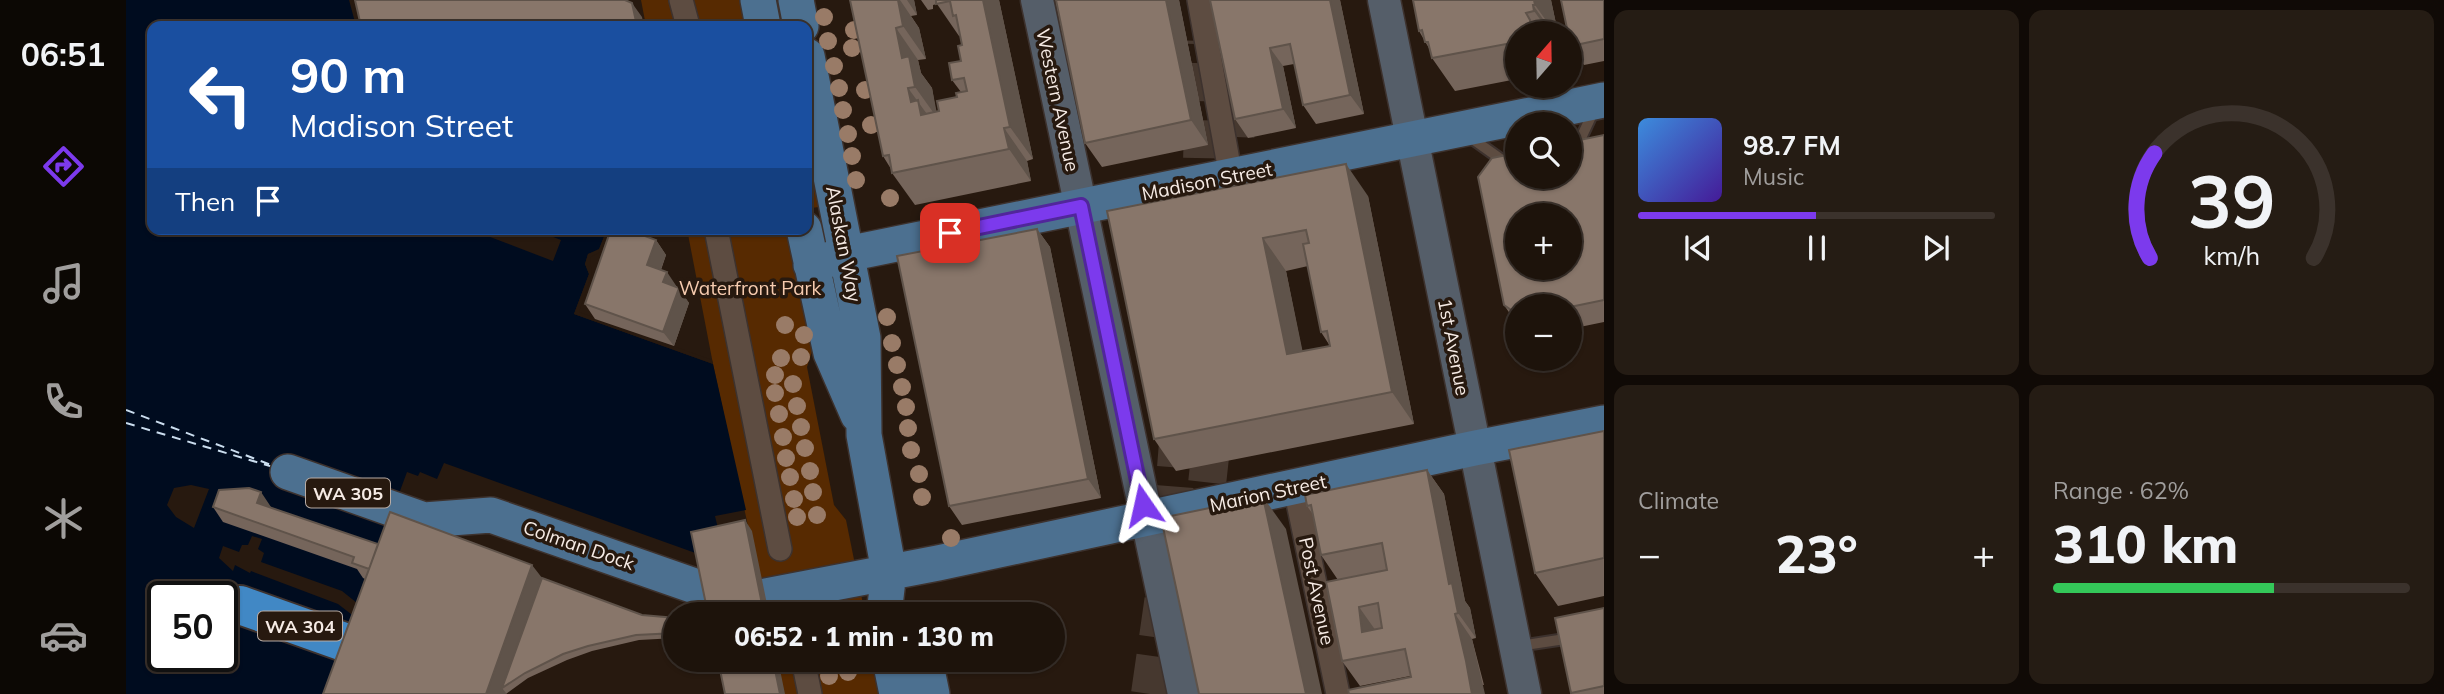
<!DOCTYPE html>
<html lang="en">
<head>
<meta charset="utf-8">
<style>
  :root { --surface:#1d130b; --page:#251c14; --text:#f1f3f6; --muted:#a09e9d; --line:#3b322c; --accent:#7c3aed }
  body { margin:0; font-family:Mulish,sans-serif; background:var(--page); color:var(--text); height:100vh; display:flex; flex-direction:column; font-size:26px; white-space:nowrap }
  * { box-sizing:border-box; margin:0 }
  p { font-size:23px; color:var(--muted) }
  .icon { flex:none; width:38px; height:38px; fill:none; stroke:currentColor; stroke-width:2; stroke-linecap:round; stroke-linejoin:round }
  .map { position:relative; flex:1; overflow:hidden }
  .drawer { display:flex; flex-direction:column; gap:10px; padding:10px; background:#100a06; width:840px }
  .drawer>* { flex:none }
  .banner { position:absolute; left:21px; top:21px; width:665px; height:214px; border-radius:14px; box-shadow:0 2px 5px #0004,0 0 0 2px var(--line); background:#1a4fa0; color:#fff; overflow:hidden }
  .needle { width:46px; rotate:20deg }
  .buttons { position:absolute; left:1379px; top:21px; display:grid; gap:14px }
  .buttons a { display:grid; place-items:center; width:77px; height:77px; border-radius:50%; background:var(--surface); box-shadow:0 2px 5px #0004,0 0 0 2px var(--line); font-size:35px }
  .speed { position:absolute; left:21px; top:581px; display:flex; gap:14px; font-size:35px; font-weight:700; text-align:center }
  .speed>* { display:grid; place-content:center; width:91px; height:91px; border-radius:50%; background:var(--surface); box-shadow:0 2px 5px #0004,0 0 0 2px var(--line); line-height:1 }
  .speed .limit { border:4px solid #111; border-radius:10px; background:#fff; color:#111 }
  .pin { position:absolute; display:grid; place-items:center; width:60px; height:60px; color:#fff; margin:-30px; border-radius:14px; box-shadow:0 4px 10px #0006 }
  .me { position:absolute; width:77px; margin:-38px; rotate:349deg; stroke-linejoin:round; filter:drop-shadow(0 0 5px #0008) }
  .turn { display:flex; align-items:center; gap:24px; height:147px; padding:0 28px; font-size:32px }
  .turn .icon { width:91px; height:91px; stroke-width:2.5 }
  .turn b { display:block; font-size:49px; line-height:60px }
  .then { display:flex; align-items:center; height:66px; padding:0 28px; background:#0003; gap:14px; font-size:26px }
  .big { font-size:52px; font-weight:800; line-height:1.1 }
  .drawer .tile { flex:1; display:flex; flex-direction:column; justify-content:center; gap:10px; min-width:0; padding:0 24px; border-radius:14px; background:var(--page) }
  .drawer .dial { align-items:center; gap:0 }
  .dial svg { height:182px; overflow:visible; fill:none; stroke:var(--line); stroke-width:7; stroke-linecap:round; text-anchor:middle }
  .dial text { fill:var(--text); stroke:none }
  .song { display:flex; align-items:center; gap:21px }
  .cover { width:84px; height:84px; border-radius:10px; background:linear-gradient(135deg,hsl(210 70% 55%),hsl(260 70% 35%)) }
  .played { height:7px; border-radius:4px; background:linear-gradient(90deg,var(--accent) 50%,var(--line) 50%) }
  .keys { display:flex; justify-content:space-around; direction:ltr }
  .heat { display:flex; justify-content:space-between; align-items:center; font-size:38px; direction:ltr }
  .charge { height:10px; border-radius:5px; background:linear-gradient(90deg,#34c759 62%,var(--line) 0) }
  .drawer .tiles { flex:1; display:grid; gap:10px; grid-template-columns:repeat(2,1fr) }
  .trip { position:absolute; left:537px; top:602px; width:402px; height:70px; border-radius:35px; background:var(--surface); box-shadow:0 2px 5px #0004,0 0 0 2px var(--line); font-weight:800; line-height:70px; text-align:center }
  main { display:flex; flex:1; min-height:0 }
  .tabs { display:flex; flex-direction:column; width:126px; justify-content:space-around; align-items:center; background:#0c0804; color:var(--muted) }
  .tabs .icon { width:49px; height:49px }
  .tabs .current { color:var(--accent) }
  .tabs b { font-size:32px; color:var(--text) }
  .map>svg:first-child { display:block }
  .green { fill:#572a01 }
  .water { fill:#000c1f; fill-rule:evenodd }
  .pier { fill:#27190f }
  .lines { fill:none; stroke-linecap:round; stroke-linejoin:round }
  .ferry { stroke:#caddee; stroke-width:2; stroke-dasharray:9 7; stroke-linecap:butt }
  .highway-tunnel { stroke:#46382f; stroke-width:38; stroke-dasharray:38 19; stroke-linecap:butt }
  .lane-casing { stroke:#3d322e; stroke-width:14 }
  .street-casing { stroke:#3d322e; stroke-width:26 }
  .secondary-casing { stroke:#3d322e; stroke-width:35 }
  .primary-casing { stroke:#3d322e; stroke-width:38 }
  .highway-casing { stroke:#3d322e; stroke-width:42 }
  .lane { stroke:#5d4c41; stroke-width:10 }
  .street { stroke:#5d4c41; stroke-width:23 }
  .secondary { stroke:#555e69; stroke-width:32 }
  .primary { stroke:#4c7090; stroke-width:35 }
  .highway { stroke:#4188c5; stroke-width:38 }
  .tree { fill:#997b67 }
  .wall { fill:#75655b; fill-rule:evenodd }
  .shaded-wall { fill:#5f534a }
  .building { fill:#88766a; stroke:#5f534a; stroke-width:2; fill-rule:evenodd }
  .route-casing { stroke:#51269a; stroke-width:18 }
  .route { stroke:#7c3aed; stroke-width:12 }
  .labels { text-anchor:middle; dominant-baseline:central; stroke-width:7; stroke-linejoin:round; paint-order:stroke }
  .shield { fill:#27190f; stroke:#b8aca5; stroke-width:2 }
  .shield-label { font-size:18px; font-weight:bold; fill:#f6ebe5 }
  .street-label { font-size:19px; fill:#f6ebe5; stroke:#27190f }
  .park-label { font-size:19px; fill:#f6cbaf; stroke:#27190f }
</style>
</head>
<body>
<main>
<nav class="tabs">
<b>06:51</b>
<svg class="icon current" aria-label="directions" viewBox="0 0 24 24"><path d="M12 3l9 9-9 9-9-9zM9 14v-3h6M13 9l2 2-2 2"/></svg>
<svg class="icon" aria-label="music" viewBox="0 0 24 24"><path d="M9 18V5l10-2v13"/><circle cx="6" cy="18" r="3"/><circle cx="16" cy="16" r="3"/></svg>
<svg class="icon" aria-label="phone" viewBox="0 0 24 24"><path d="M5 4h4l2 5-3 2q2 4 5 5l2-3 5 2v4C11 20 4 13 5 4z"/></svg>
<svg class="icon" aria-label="climate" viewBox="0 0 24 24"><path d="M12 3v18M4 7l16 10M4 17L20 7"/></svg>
<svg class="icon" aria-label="car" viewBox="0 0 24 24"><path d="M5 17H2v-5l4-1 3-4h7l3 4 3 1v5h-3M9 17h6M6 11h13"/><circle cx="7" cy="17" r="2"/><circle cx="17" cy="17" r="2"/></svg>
</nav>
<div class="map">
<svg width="1478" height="694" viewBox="0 0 1478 694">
  <rect width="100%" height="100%" fill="#27190f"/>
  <path class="green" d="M515,0h104l6,26h-105z
    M681,117l18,89 -13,2 -5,-28z
    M561,229h105l21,119 -6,19 27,138 12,15 19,94h-98l-54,-250z
    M651,660h98l7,34h-98z"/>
  <path class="water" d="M0,0h223l7,26h-204v203h455l-8,21 -11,4 -3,10 4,10 -15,40 139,50 33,146 -31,6 5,21 -19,18 -257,-92 -7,16 -17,-7 -2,4 -11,-4 -82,222h-199zM37,597h59v59h-59z"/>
  <path class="pier" d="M343,229h64l28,11 -8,21z
    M481,229l3,1 -8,21 -11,6 -1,3 2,14 -13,38 133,48 1,4 -139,-50 15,-40 -4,-10 3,-10 11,-5z
    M65,485l18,4 -15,39 -18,-11 -9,-12 7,-17z
    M126,536l10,3 -4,10 6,4 -3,9 81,29 15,12v13l-6,-2 -13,-10 -87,-33 -1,2 -15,-8 -2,6 -14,-13 4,-12 16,6 3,-7h6z"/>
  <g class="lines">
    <path class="ferry" d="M0,410l148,56
      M0,423l147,44"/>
    <path class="highway-tunnel" d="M1107,194l8,-194
      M1072,215l4,-52 3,-122
      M1075,539l14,-128
      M1024,694l18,-126 12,-150"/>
    <defs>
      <path id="lane" d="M1341,135l42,30 8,2
        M1444,156l6,-7 18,-39
        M1393,646l46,-7"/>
      <path id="street" d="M555,0l7,26
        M1073,0l32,177
        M590,229l64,320
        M1169,488l43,206
        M677,660l7,34"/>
      <path id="secondary" d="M911,0l147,694
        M1258,0l141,694"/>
      <path id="primary" d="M632,0l5,26
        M670,0l5,26
        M681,56l56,282 1,97 25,137 -5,42
        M678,229l27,124 27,62
        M685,265l36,-11 757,-154
        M162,472l136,48 67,-5 218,76
        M640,596l172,-33 537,-115 129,-25
        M764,660l7,34
        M799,660l7,34"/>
      <path id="highway" d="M114,605l121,43"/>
    </defs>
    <use href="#lane" class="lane-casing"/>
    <use href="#street" class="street-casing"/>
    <use href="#secondary" class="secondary-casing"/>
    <use href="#primary" class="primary-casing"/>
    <use href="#highway" class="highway-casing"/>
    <use href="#lane" class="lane"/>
    <use href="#street" class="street"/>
    <use href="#secondary" class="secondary"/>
    <use href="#primary" class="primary"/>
    <use href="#highway" class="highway"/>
  </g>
  <g class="tree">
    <circle cx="698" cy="17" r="9"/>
    <circle cx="728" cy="30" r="9"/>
    <circle cx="702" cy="41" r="9"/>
    <circle cx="726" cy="48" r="9"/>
    <circle cx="708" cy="66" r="9"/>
    <circle cx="713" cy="88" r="9"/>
    <circle cx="739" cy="90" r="9"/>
    <circle cx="717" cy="110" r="9"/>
    <circle cx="745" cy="125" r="9"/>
    <circle cx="722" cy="134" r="9"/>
    <circle cx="726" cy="156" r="9"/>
    <circle cx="730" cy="180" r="9"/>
    <circle cx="764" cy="198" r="9"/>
    <circle cx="761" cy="317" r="9"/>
    <circle cx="659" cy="325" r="9"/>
    <circle cx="678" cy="335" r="9"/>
    <circle cx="766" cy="343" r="9"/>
    <circle cx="675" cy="357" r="9"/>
    <circle cx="655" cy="358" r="9"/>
    <circle cx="771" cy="365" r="9"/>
    <circle cx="649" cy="375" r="9"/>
    <circle cx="667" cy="384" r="9"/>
    <circle cx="776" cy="387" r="9"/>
    <circle cx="649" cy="393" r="9"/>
    <circle cx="671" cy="406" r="9"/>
    <circle cx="780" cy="407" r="9"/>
    <circle cx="653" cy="414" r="9"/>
    <circle cx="675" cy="427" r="9"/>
    <circle cx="782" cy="428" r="9"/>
    <circle cx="657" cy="437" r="9"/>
    <circle cx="679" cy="448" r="9"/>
    <circle cx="785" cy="450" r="9"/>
    <circle cx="660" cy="458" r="9"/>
    <circle cx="684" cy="471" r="9"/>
    <circle cx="793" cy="474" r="9"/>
    <circle cx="664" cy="477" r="9"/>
    <circle cx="687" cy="492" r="9"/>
    <circle cx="796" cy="497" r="9"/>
    <circle cx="668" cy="499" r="9"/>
    <circle cx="691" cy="515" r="9"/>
    <circle cx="671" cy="517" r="9"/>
    <circle cx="825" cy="538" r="9"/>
    <circle cx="722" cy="672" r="9"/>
    <circle cx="703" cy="676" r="9"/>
  </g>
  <path class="wall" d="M724,0h64l3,15 -6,1 8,12 7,31 -8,1 3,13 11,15 4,24 3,-1 18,-14 4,-5 -9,-12 9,-19 1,-16 -2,-9h-1l-22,-32 -4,1v4l-5,1 -7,-10h78l34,159 -6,2 4,20 -116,24 -23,-32 -1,-4 -8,-13z
    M930,0h123l29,145 -106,22 -17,-24z
    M1084,0h130l24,114 -48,10 -13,-19 -9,-41 -11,2 13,62 -48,10 -13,-19z
    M1287,0h138l7,33h-41v46l-62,12 -23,-33 -2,-8 -11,-19z
    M1478,0v61l-20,4 -13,-19z
    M1478,135v187l-34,7v-23h-53v18l-13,-19z
    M1242,196l46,228 -238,47 -22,-32 -47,-228zM1182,266l13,66 9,14 -28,5 -16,-80z
    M911,229l13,18 51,251 -139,27 -13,-19z
    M530,240l10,15 -5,15 16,17 12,16 -15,43 -79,-27 -10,-15z
    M1478,431v165l-46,10 -23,-33z
    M1301,470l17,24 21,107 5,7 6,30 -4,1 12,46 -73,-8 -1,-1 -50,10 -18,-25 -4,-81 -17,-25 -9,-42 -5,-7z
    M87,507h58v1l107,36 164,34 100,37 34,3v20l-37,2 -47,11 -25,9 -39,18 -22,16h-183l42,-115 -2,-1 -6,-9 -134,-47z
    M1478,608v86h-32l-1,-1z"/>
  <path class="shaded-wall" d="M765,0h9l19,28 7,31 -23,-33z
    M781,0h7l3,15z
    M857,0h16l34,159 -23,-32z
    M1040,0h13l29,145 -17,-25z
    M1204,0h10l24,114 -14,-19z
    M1408,0h17l7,33h-3l-20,-28z
    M506,3l10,14 2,9h-7z
    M1407,5l20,28h-3l-16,-22z
    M1400,13l14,20h-9z
    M770,28l22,32 3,13 11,15 6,31 -23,-32 -13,-29z
    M1144,48l13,18 13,62 -13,-19z
    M782,88l32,44 3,15 -32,-45z
    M878,128l23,33 4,20 -22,-32z
    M1220,164l22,32 46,228 -22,-32z
    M911,229l13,18 51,251 -13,-19z
    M1137,238l23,33 24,116 -23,-33z
    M530,240l10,15 -9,25 -10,-15z
    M541,272l10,15 -14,-5z
    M553,288l10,15 -15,43 -11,-14z
    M1301,470l17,24 21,107 5,7 6,30 -18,-25 -9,-29z
    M135,492l10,15 -4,11 -10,-15z
    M1137,497l23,32 36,165h-16z
    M619,520l7,11 17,83h-5z
    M406,565l14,18 -44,105 4,5v1h-20z
    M1233,607l17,24 -14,1z
    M1329,614l17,25 13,55h-13z
    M647,660h5l7,34h-5z"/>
  <path class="building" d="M229,0h270l7,3 5,23h-276z
    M724,0h48l5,26 -7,2 6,30 7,-2 6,31 -7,1 3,14 7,-2 3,15 18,-4 -2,-10 20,-4 -1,-4 11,-2 -3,-13 -12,2 -3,-17 12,-2 -3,-15 4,-1 -6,-30 -3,1 -3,-15 -14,3v-4h47l27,127 -6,1 5,21 -117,24 -3,-18 -6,1z
    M930,0h110l25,120 -106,23z
    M1084,0h120l20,95 -47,10 -13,-61 -20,4 13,61 -48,10z
    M1287,0h121l1,5h-2l1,6 -8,2 4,7 1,13h-14v9l-85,16 -4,-16h-3l-3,-12 -3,1z
    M1435,0h43v39l-33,7 -1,-13h-2z
    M1478,135v165l-34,7v-1h-53v8l-13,-9 -26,-128 14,-19 25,-5v24h53v-35zM1391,215h53v53h-53z
    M1220,164l46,228 -238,47 -47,-228zM1180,230l3,13 -6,1 18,88 6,-1 3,15 -43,8 -24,-116z
    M485,229h15l30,11 -9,25 20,7 -4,10 16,6 -16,44 -78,-28z
    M911,229l51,250 -139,27 -52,-250z
    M1478,431v127l-69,15 -26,-123z
    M1301,470l22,114 3,-1 6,30 -3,1 11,47 6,33h-123l-1,-4 63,-13 -6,-28 -63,12 -16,-79 61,-12 -5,-27 -61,12 -10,-50 -4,1 -2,-11zM1252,603l4,25 -20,4 -3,-25z
    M123,488l12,4 -4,11 121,41 -9,25 -17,-6 2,-6 -141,-50 6,-17z
    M1137,497l43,197h-107l-38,-176z
    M264,512l142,53 -46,129h-163z
    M619,520l19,94h-56l-17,-82z
    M416,578l100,37 34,3v15l-40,2 -48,11 -25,8 -38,19 -23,15z
    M1478,608v78l-33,7 -16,-75z
    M592,660h55l7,34h-55z"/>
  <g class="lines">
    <defs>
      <path id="route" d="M824,233l131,-27 62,299"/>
    </defs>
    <use href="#route" class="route-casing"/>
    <use href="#route" class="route"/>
  </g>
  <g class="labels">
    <g class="shield">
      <rect x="180" y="478.5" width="84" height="29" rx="5"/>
      <rect x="132" y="611.5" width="84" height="29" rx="5"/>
    </g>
    <g class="shield-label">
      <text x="222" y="493">WA 305</text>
      <text x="174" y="626">WA 304</text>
    </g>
    <g class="street-label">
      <text transform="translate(932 100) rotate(78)">Western Avenue</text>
      <text transform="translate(1081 181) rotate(-11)">Madison Street</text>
      <text transform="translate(718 244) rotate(79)">Alaskan Way</text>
      <text transform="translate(1328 347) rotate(79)">1st Avenue</text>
      <text transform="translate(1142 493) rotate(-12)">Marion Street</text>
      <text transform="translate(453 545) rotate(19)">Colman Dock</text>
      <text transform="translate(1191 591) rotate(78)">Post Avenue</text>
    </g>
    <g class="park-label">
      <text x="624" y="288">Waterfront Park</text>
    </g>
  </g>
</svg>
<div class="buttons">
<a><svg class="needle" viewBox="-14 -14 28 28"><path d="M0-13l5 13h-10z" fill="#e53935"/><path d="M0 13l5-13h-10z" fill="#a09e9d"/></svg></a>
<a><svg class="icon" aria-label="search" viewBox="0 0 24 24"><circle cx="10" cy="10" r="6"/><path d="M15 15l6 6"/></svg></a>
<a>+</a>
<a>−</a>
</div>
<div class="speed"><div class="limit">50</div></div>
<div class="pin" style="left:824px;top:233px;background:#d93025"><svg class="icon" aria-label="arrive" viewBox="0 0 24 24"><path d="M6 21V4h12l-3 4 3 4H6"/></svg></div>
<svg class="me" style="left:1017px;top:505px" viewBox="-20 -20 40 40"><path d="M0-17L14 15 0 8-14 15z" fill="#7c3aed" stroke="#fff" stroke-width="4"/></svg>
<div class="trip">06:52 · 1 min · 130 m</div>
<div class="banner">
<div class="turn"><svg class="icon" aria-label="left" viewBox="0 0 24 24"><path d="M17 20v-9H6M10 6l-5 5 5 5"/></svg><div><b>90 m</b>Madison Street</div></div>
<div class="then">Then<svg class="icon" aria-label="arrive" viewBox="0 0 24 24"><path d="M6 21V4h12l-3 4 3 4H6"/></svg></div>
</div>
</div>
<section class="drawer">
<div class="tiles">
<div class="tile">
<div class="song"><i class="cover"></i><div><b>98.7 FM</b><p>Music</p></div></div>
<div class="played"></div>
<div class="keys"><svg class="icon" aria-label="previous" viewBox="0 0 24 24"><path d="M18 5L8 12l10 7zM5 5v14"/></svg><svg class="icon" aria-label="pause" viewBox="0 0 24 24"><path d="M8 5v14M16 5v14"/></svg><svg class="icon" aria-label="next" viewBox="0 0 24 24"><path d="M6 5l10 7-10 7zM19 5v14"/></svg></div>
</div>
<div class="tile dial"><svg viewBox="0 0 100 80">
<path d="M14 69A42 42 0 1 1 86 69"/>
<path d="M14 69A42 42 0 0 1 16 23" stroke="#7c3aed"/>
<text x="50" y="56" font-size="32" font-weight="700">39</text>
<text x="50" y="72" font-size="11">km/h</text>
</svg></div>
<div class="tile"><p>Climate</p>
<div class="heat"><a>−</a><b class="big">23°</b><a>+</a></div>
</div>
<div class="tile"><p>Range · 62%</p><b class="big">310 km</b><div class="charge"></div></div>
</div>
</section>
</main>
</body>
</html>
